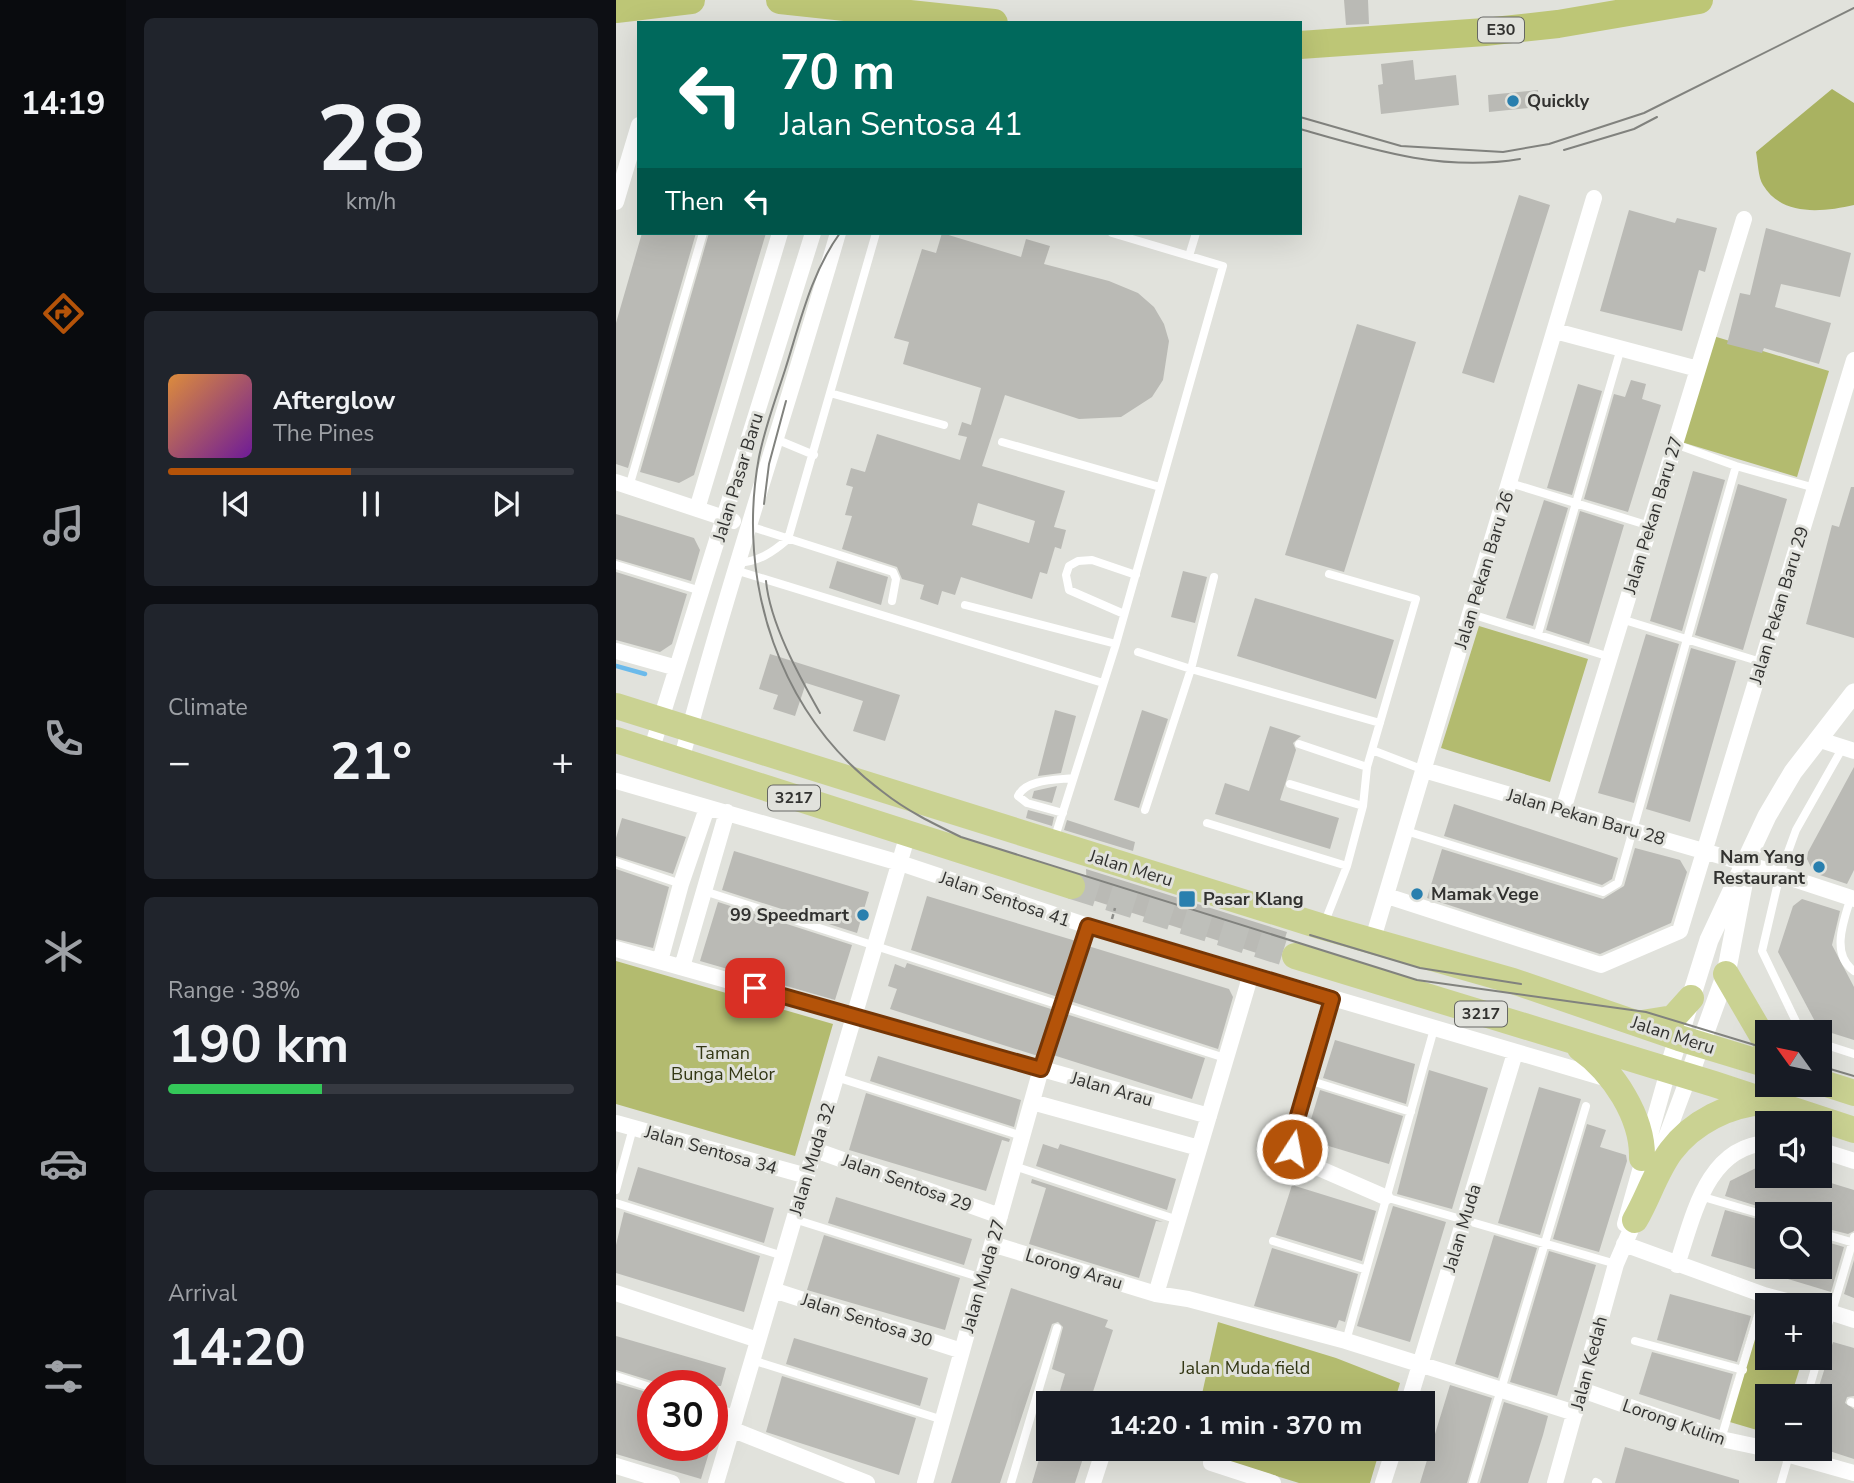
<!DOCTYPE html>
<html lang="en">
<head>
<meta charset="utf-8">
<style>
  :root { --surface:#171b24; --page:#20242c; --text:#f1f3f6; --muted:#9ea1a6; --line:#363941; --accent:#b45309 }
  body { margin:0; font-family:"Nunito Sans",sans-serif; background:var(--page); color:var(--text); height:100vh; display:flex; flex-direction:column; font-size:26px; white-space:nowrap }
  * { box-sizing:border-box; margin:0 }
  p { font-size:23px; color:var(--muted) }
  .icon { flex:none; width:38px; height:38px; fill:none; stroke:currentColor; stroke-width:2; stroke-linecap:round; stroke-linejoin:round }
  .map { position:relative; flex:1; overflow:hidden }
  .sheet { display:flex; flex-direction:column; gap:18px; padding:18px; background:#0d0f14; width:490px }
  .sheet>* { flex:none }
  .top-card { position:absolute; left:21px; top:21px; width:665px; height:214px; border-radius:0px; box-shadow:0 7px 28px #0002; background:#00695c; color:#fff; overflow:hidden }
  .needle { width:46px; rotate:303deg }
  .tools { position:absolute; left:1139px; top:1020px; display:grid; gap:14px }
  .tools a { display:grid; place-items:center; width:77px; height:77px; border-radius:0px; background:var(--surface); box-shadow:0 7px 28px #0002; font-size:35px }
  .speed { position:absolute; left:21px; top:1370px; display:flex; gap:14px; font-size:35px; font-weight:700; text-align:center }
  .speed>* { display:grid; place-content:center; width:91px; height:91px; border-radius:50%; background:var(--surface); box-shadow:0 7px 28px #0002; line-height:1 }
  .speed .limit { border:10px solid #d22; background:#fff; color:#111 }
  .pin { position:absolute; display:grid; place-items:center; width:60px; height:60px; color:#fff; margin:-30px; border-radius:14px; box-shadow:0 4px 10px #0006 }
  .me { position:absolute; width:77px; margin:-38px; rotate:11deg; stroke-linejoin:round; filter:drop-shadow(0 0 5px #0008) }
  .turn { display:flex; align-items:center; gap:24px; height:147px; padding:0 28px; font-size:32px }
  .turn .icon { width:91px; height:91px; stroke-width:2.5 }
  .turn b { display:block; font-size:49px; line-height:60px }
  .then { display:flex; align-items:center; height:66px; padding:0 28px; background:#0003; gap:14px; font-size:26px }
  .big { font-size:52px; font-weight:700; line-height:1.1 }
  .sheet .card { flex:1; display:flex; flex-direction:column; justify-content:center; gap:10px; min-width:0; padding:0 24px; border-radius:10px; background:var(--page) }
  .sheet .dial { align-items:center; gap:0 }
  .dial b { font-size:91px; line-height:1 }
  .song { display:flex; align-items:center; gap:21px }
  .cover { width:84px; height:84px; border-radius:10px; background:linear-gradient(135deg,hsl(30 70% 55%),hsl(280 70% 35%)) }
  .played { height:7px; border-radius:4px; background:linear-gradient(90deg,var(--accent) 45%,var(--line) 45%) }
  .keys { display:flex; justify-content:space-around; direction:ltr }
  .heat { display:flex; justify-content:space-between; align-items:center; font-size:38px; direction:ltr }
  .charge { height:10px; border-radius:5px; background:linear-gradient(90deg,#34c759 38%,var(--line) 0) }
  .trip { position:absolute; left:420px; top:1391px; width:399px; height:70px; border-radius:0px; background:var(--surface); box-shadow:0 7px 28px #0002; font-weight:700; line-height:70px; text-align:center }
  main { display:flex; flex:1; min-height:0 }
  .tabs { display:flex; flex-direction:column; width:126px; justify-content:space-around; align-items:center; background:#090b0e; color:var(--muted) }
  .tabs .icon { width:49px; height:49px }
  .tabs .active { color:var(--accent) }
  .tabs b { font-size:32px; color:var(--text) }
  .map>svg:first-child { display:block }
  .green { fill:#b3bb6f }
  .forest { fill:#a9b261 }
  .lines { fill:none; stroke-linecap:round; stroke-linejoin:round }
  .stream { stroke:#6bbaeb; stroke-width:4.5 }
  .building { fill:#babab5; fill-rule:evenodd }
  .trunk-tunnel { stroke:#bebfba; stroke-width:26; stroke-dasharray:26 13; stroke-linecap:butt }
  .path { stroke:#8d8e8a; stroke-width:2.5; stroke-dasharray:5 3.5; stroke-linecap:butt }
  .service { stroke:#fff; stroke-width:8 }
  .minor { stroke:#fff; stroke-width:16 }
  .tertiary { stroke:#fff; stroke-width:19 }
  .trunk { stroke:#cad292; stroke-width:26 }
  .motorway { stroke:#bdc676; stroke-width:28 }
  .tram { stroke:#81827e; stroke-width:2 }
  .route-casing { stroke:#753606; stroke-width:18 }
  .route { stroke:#b45309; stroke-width:12 }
  .poi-dot { fill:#297fae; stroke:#e1e2dc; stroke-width:2.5 }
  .labels { text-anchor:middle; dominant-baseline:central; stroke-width:6; stroke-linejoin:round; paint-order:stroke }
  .shield { fill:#e1e2dc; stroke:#666764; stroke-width:2 }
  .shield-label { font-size:16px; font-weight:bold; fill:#323230 }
  .poi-label { font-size:18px; font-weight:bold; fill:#323230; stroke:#e1e2dc; text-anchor:start }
  .street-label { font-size:18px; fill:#323230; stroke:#e1e2dc }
  .park-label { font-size:18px; fill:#333714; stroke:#e1e2dc }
</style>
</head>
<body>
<main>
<nav class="tabs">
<b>14:19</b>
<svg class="icon active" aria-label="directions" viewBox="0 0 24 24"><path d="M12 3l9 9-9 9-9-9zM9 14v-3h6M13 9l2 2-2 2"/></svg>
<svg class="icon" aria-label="music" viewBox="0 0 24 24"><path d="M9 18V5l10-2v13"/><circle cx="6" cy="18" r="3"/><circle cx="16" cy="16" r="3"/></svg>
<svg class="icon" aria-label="phone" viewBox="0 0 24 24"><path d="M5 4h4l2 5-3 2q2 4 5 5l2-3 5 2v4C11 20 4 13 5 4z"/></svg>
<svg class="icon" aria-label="climate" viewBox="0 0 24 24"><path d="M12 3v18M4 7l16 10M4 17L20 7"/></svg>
<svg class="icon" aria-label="car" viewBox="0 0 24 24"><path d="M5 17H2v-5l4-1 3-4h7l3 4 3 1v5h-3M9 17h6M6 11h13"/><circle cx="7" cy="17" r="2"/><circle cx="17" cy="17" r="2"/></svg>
<svg class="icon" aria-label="filters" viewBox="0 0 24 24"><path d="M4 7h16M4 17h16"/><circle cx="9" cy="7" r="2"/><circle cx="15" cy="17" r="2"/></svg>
</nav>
<section class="sheet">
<div class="card dial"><b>28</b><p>km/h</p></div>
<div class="card">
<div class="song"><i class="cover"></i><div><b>Afterglow</b><p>The Pines</p></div></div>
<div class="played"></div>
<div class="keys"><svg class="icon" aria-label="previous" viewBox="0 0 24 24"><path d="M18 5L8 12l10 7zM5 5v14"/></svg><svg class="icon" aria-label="pause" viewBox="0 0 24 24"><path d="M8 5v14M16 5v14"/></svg><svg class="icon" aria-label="next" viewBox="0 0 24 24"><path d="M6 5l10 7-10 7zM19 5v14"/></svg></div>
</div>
<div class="card"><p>Climate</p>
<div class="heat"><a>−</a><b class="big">21°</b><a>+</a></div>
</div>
<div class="card"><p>Range · 38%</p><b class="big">190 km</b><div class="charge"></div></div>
<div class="card"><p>Arrival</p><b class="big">14:20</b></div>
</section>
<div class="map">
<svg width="1238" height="1483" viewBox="0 0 1238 1483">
  <rect width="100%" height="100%" fill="#e1e2dc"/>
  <path class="green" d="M1094,335l119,36 -32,106 -119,-36z
    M863,626l109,33 -38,123 -109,-34z
    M0,961l217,63 -38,132 -179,-52z
    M1145,1292l46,13 -39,1v52h35l-12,38h-23l-1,37 -44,-13z
    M602,1322l118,36 64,25 -6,20h-194z
    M586,1449h178l-10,34h-71l-94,-29z"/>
  <path class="forest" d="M1216,89l22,14v102c-31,7 -72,12 -91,-20 -5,-8 -5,-23 -7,-33z"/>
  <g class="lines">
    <path class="stream" d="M0,666l29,8"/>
  </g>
  <path class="building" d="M728,0h24l1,24 -23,1z
    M797,60l2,20 41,-5 3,30 -78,9 -3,-29 5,-1 -2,-20z
    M922,90l1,17 -50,5 -1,-17z
    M903,195l31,10 -56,178 -32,-10z
    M1013,210l46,13 2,-5 40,10 -12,44 -6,-2 -17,61 -82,-20z
    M1150,228l85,25 -11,44 -59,-13 -6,23 56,16 -12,41 -55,-16 -2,5 -35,-9 13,-51 10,2z
    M26,233h54l-68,235 -12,-4v-141z
    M93,233h57l-72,242 -15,8 -39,-11z
    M326,233l79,24 5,-18 24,7 -6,18 65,17 29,12 16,14 10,17 5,17 -6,39 -11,17 -31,20 -42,2 -74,-24 -23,71 83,25 -11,36 12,3 -5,19 -6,-2 -8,27 -7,-2 -8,27 -71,-22 -6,18 -13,-4 -4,14 -18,-6 4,-14 -22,-6 -5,-12 -55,-18 10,-33 -7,-1 8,-28 -7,-2 5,-17 14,4 12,-38 83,26 7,-23 -9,-2 4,-13 9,3 10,-37 -78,-24 6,-22 -15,-4 28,-89 14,4zM362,503l57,18 -6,22 -57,-18z
    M741,324l59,18 -72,230 -59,-17z
    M1015,380l15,4 -4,15 19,6 -33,107 -44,-13 30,-105 11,3z
    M962,384l24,7 -30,104 -25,-7z
    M1077,471l32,9 -43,151 -32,-10z
    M1122,484l49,15 -44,151 -48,-15z
    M1235,487h3v151l-48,-14 26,-99 7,2z
    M928,500l24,8 -35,118 -27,-8z
    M964,511l44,14 -35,119 -43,-14z
    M0,514l78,24 6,12 -9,31 -75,-22z
    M221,561l51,16 -7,28 -52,-17z
    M567,571l24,6 -12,46 -24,-6z
    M0,572l71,22 -15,50 -12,8 -44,-12z
    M639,598l139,42 -18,59 -139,-43z
    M1030,634l33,10 -45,159 -36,-10z
    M1075,648l48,14 -3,-1 -46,161 -44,-13z
    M154,654l130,41 -15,46 -32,-10 10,-30 -57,-18 -11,33 -22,-7 5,-14 -19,-6z
    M439,710l21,6 -15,57 -23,3z
    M526,710l26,9 -29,89 -25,-8z
    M654,726l31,10 -8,7 3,7 -16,50 59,18 -9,31 -115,-35 10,-31 24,8z
    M1238,767v103l-7,14 -33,-11 -7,-14 1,-7z
    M441,786l-5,17 -20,-5 2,-7z
    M838,804l164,54 -6,21 -10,6 -158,-49z
    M412,810l26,7 -2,9 -26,-8z
    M6,818l64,19 -13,37 -57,-18v-18z
    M451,820l68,22 -2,9 -69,-21z
    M1019,848l45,12 7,12 -16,51 -71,31 -173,-56 15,-49 161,50 21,-13z
    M118,851l135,41 -12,41 -135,-43z
    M0,869l53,18 -16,61 -37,-9z
    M470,869l201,63 -9,28 -195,-63 4,-7z
    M311,896l149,45 -18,56 -147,-47z
    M1186,899l38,12 -8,34 22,42v53l-35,-11 -41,-77 15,-46z
    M102,902l134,43 -17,55 -135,-39z
    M472,946l141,43 4,8 -15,52 -148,-48z
    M291,963l147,47 -16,46 -148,-47 7,-20 -9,-3 7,-22 10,4z
    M450,1014l139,44 -13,41 -139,-44z
    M719,1040l80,24 -9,40 -83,-26z
    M262,1056l143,44 -7,27 -144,-46z
    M813,1070l59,18 -36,121 -55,-15z
    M923,1087l42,12 -41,136 -42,-12z
    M704,1090l83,26 -14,48 -84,-25z
    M250,1093l144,46 -1,3 -7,-2 -16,51 -137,-41z
    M971,1124l19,6 -6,17 26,8 1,6 -28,91 -46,-13z
    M427,1144l15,5 2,-5 116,35 -9,31 -131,-44z
    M1152,1162v14h40l46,14v41l-6,3 -28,-7v-13h-46l-4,-4 -45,-14 5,-15z
    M22,1167l136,41 -10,35 -136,-43z
    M416,1179l131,43 -7,-1 -17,57 -110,-34 17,-56 -15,-5z
    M676,1185l84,26 -14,50 -86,-26z
    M220,1197l136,42 -8,26 -136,-42z
    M777,1206l53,16 -36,120 -53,-16z
    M1109,1210l43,12v45h52v-27l24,7 -13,45 -120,-36z
    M8,1212l136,44 -16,56 -128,-39v-28z
    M208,1235l136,43 -15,52 -138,-40z
    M878,1235l43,13 -39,130 -43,-14z
    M656,1248l86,26 -13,48 -6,-2 -3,8 -82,-22z
    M933,1251l47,14 -39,131 -47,-14z
    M1238,1260v38l-10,-4z
    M395,1288l97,32 -3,7 8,3 -24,74h-33l9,-30 -13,-5 11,-42 -5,-5 -6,2 -52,159h-49z
    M1054,1294l81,22 -14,46 -80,-22z
    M0,1336l110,32 -5,18h-62l-4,-4 -39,-12z
    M178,1338l134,40 -8,28 -134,-42z
    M1217,1342l21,6v48l-7,1 -2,6 9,6v50l-34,-11v-52h-4z
    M1036,1352l81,22 -13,46 -81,-26z
    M166,1376l134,42 -17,57 -133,-43z
    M0,1383l37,11v52h58l-10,33 -85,-25z
    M834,1385l42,13 -25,85h-47z
    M888,1402l44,14 -5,19 -15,48h-48z
    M1009,1447l114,33v3h-124z
    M426,1449h44l-11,34h-43z"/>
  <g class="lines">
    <path class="trunk-tunnel" d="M456,886l223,70"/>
    <path class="path" d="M496,919l3,-11"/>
    <path class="service" d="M573,256l7,-23
      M214,393l114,32
      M162,440l36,15
      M386,442l158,45
      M1059,444l61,22 79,22
      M894,483l140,43
      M13,487l74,-254
      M133,526l144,46 3,7 -4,22
      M121,563c21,-1 35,-10 51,-24l88,-306
      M0,565l85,26
      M119,570l368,113
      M349,605l151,39
      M508,614l-55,-24 -3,-15 3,-9 9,-5 14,-1 44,15
      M855,614l139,43
      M1005,619l140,43
      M922,634l83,-286
      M522,652l53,17 23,-92
      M683,744l68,23
      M756,750l52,20
      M674,784l73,22
      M529,810l46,-141 189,54
      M447,813l-36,-10 -9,-7c8,-17 39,-16 55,-18
      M591,823l140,43
      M790,831l197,61 15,-9 118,-417
      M438,840l62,-196 107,-378 -111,-33
      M0,862l65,22
      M88,891l521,167
      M1235,897c-7,23 -21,57 3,74
      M708,924l23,-58 16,-60 4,-39 49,-168 -87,-25
      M1185,1032l-39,-81 18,-77 16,-44 47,-83
      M1204,1043l34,11
      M425,1069l47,-143
      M220,1077l186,59
      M692,1080l103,32
      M398,1166l164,54
      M0,1190l17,-62
      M1084,1196l68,20
      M769,1197l231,67
      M0,1203l167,53
      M178,1219l188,59
      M1204,1233l34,10
      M657,1241l91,28
      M730,1341l88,-312
      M1019,1341l108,29
      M1204,1352l34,-115
      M136,1360l191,60
      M0,1376l37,12
      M1191,1396l11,-38
      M1235,1402l3,1
      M96,1407l24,7
      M1105,1439l43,-144
      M980,1482l2,1
      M395,1483l46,-155
      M857,1483l113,-377
      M1165,1483l9,-31"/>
    <path class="minor" d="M0,202l23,-77
      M939,331l143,38
      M0,482l117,39
      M81,509l83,-276
      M0,651l61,17
      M1201,739l37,12
      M35,751l162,-518
      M65,761c47,-178 106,-352 157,-528
      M808,770l324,94 106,35
      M0,781l284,82 188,63 520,153
      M947,810l181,-591
      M771,896l214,69 79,-34 174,-571
      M756,942l222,-744
      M0,949l593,167
      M44,961l21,-77 26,-76
      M66,967l45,-155
      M715,999l-41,144 10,17 85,37
      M416,1102l167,46
      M0,1123l191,53
      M199,1150l185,66
      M1204,1150l34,11
      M1043,1156l30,-80
      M1009,1224l43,-153
      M376,1244l164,50 32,5 158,42 229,72
      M1008,1244l140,51 42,11
      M1061,1265c16,-47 29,-119 91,-122
      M157,1290l189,61
      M0,1293l142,47
      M540,1294l95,-320
      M1204,1309l34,11
      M966,1390l139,49 47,10
      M792,1404l107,-351
      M115,1429l136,54
      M1152,1449l86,24
      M595,1463l62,20
      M0,1466l56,17
      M100,1483l192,-649
      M309,1483l116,-414
      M477,1483l11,-34
      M767,1483l11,-34
      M939,1483l61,-219 22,-51"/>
    <path class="tertiary" d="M1052,1071l41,-131 58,-124 26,-44 61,-79
      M1073,1076l37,-102 17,-89"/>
    <path class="trunk" d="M0,706l707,221 190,54 166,57 89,27
      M0,740l456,146
      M679,956l419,128 140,46
      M1110,974l42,72
      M1026,1023l31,-5 18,-20
      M964,1048c33,23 63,69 62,110
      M1204,1082l34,11
      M1019,1220c13,-22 21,-49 36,-69 22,-29 58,-47 94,-49"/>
    <path class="motorway" d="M164,0l214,23
      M0,9l75,-9
      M684,45l185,-13 73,-8 141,-24"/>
    <path class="tram" d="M684,117l101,29 102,6 46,-8 95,-31 210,-105
      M684,129c73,21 143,43 220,30
      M948,150l70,-21 23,-12
      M224,233c-29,40 -40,90 -55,137 -9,28 -20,57 -26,87 -23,125 20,258 124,335 24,19 51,32 78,45l456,143 229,32 122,37
      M148,504l5,-40 17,-63
      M150,581c4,42 33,95 54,132
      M694,935l110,33 101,16
      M1204,1066l34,10"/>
  </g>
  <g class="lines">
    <defs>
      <path id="route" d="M139,988l286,81 47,-143 244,73 -42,144 2,6"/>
    </defs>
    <use href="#route" class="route-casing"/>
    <use href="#route" class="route"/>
  </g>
  <g class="poi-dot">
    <circle cx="897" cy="101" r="7"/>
    <circle cx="1203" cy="867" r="7"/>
    <circle cx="801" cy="894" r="7"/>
    <rect x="562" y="890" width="18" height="18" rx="3.5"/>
    <circle cx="247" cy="915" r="7"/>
  </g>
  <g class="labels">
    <g class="shield">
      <rect x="862" y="17.5" width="46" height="25" rx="5"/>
      <rect x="152" y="785.5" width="52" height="25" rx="5"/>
      <rect x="839" y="1001.5" width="52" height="25" rx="5"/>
    </g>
    <g class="shield-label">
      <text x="885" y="30">E30</text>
      <text x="178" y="798">3217</text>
      <text x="865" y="1014">3217</text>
    </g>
    <g class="poi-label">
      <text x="911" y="101">Quickly</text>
      <text x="1189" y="857" text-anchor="end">Nam Yang<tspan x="1189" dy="21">Restaurant</tspan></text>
      <text x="815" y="894">Mamak Vege</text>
      <text x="587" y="899">Pasar Klang</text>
      <text x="233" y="915" text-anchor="end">99 Speedmart</text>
    </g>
    <g class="street-label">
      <text transform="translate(122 477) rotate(-73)">Jalan Pasar Baru</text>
      <text transform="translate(1037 515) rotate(-73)">Jalan Pekan Baru 27</text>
      <text transform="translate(868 570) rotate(-73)">Jalan Pekan Baru 26</text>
      <text transform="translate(1163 605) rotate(-73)">Jalan Pekan Baru 29</text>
      <text transform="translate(970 817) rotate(16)">Jalan Pekan Baru 28</text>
      <text transform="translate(515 868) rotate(17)">Jalan Meru</text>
      <text transform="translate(389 899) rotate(19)">Jalan Sentosa 41</text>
      <text transform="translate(1057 1035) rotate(18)">Jalan Meru</text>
      <text transform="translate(496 1089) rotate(16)">Jalan Arau</text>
      <text transform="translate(95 1150) rotate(16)">Jalan Sentosa 34</text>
      <text transform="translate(196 1159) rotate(-73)">Jalan Muda 32</text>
      <text transform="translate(291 1183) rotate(20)">Jalan Sentosa 29</text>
      <text transform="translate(846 1228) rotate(-73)">Jalan Muda</text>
      <text transform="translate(458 1269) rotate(17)">Lorong Arau</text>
      <text transform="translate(367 1276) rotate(-74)">Jalan Muda 27</text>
      <text transform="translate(251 1320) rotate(18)">Jalan Sentosa 30</text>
      <text transform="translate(973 1363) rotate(-75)">Jalan Kedah</text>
      <text transform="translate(1058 1422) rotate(19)">Lorong Kulim</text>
    </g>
    <g class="park-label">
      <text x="107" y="1053">Taman<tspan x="107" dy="21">Bunga Melor</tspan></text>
      <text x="629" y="1368">Jalan Muda field</text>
    </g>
  </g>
</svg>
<div class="tools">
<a><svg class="needle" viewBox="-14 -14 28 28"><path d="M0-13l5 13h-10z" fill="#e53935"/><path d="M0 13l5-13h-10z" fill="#9ea1a6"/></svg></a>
<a><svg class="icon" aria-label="sound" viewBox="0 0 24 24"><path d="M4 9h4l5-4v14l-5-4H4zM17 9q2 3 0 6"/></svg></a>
<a><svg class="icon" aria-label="search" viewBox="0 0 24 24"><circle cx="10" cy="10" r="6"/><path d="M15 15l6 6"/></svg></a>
<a>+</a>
<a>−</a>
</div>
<div class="speed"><div class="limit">30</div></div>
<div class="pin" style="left:139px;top:988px;background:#d93025"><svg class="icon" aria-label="arrive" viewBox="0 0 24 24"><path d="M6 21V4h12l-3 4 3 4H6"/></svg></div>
<svg class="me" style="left:676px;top:1149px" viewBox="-20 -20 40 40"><circle r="17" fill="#b45309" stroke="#fff" stroke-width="3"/><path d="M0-11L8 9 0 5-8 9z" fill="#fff"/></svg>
<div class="trip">14:20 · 1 min · 370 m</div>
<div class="top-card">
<div class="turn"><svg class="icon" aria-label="left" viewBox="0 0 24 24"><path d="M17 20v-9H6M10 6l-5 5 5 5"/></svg><div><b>70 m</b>Jalan Sentosa 41</div></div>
<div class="then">Then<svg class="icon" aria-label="left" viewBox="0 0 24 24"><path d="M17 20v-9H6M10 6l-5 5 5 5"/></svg></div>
</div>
</div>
</main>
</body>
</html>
